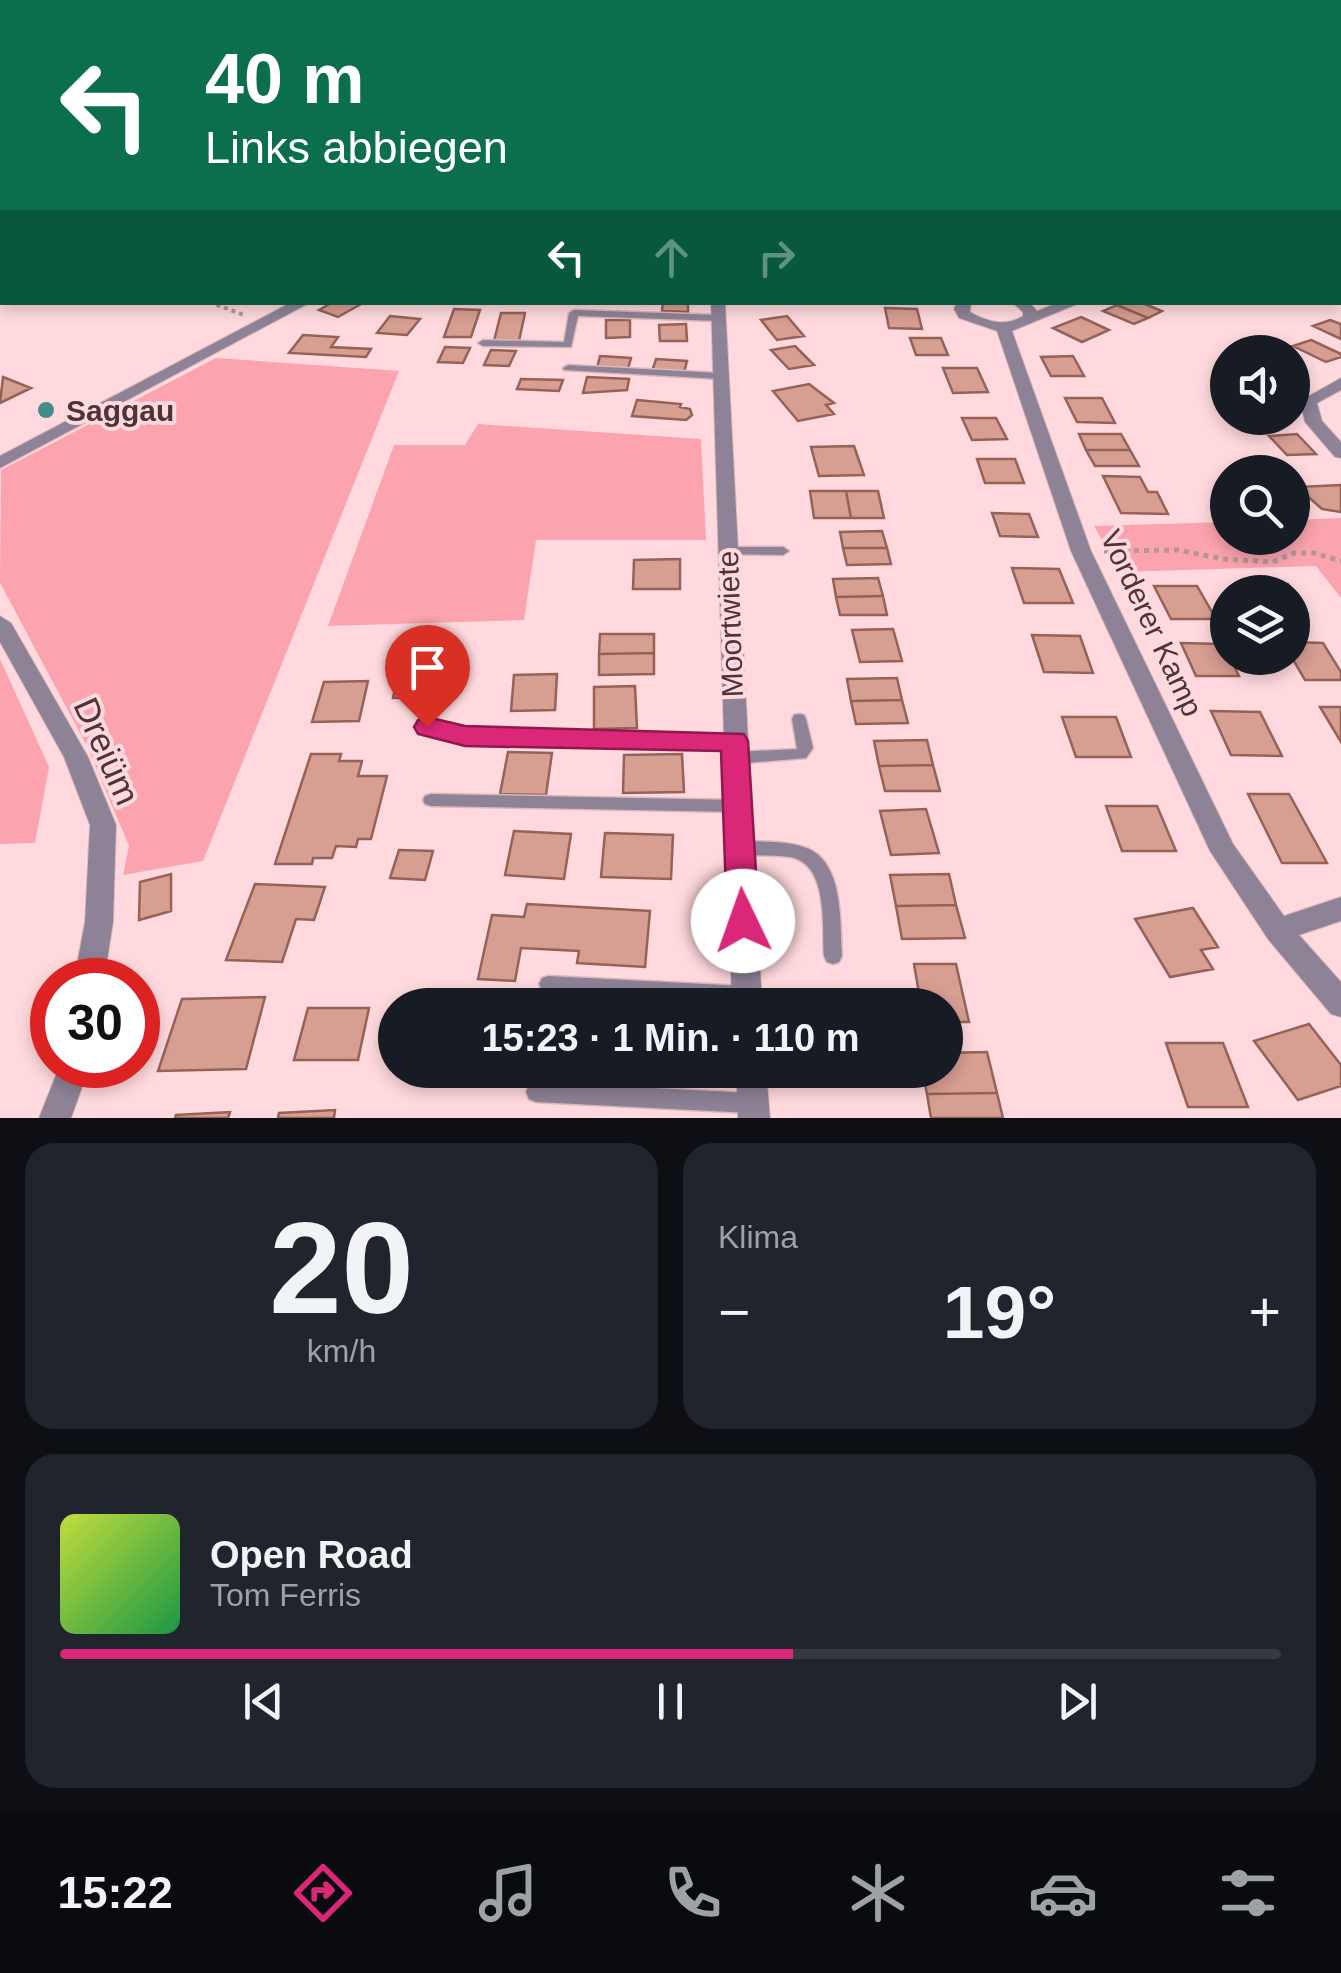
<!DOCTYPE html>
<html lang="de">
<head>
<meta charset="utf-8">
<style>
  :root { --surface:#171b24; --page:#20242c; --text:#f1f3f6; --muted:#9ea1a6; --line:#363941; --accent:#db2777 }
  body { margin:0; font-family:Arial,sans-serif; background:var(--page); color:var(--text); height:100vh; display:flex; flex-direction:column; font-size:38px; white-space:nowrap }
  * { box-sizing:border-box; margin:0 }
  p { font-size:32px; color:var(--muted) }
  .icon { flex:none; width:55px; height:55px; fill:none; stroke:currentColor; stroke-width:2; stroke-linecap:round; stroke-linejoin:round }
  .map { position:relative; height:1118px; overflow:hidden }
  .drawer { display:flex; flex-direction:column; gap:25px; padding:25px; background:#0d0f14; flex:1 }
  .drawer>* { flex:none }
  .hud { position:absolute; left:0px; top:0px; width:1342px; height:305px; box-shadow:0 5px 15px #0003; background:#0b6e4f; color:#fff; overflow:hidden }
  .fabs { position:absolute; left:1210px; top:335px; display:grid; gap:20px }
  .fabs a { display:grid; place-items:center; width:100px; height:100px; border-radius:50%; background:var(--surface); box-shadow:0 5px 15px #0003; font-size:50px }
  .speed { position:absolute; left:30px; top:958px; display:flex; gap:20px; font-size:50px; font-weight:700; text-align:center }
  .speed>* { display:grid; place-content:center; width:130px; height:130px; border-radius:50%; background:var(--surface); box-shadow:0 5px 15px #0003; line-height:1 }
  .speed .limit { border:15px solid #d22; background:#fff; color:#111 }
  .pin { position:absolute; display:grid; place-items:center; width:85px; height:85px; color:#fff; margin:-102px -42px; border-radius:50% 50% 50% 0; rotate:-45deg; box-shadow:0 0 10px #0007 }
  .pin .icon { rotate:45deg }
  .me { position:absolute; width:110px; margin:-55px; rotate:357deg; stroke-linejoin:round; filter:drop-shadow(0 0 8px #0008) }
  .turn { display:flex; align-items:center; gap:35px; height:210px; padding:0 40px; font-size:45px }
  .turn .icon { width:130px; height:130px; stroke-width:2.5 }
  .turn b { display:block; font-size:70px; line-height:85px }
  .lanes { display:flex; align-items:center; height:95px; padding:0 40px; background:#0003; justify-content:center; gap:50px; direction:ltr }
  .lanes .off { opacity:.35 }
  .big { font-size:75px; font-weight:700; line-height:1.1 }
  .drawer .card { flex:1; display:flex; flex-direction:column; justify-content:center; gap:15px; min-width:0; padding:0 35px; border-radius:30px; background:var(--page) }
  .drawer .dial { align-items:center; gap:0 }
  .dial b { font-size:130px; line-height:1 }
  .song { display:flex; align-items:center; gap:30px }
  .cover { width:120px; height:120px; border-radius:15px; background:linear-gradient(135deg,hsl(70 70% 55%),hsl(140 70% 35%)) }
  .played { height:10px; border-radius:5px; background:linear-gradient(90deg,var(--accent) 60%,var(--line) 60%) }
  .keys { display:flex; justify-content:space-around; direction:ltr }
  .heat { display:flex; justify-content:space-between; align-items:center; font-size:55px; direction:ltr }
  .drawer .tiles { flex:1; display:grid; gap:25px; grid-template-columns:1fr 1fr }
  .card:last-child { grid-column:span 2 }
  .trip { position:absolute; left:378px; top:988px; width:585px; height:100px; border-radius:50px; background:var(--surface); box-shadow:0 5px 15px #0003; font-weight:700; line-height:100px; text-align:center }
  .tabs { display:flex; height:160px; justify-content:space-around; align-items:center; background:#090b0e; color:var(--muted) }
  .tabs .icon { width:70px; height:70px }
  .tabs .active { color:var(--accent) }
  .tabs b { font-size:45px; color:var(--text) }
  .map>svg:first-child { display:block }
  .green { fill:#fba4af }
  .building { fill:#d79e92; stroke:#966258; stroke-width:2.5 }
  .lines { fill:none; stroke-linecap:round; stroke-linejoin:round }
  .lane-casing { stroke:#dbb8bc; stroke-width:3 }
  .street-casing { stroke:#dbb8bc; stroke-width:2 }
  .path-far1 { stroke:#b59598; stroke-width:4; stroke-dasharray:4 4; stroke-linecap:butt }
  .path { stroke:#b59598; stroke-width:5; stroke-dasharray:5 5; stroke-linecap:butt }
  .lane { fill:#8e8396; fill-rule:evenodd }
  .street { fill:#8e8396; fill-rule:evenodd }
  .route { fill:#db2777; stroke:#8e194d; stroke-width:2.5 }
  .poi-dot { fill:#448c89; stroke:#ffd9dd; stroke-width:4 }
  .labels { text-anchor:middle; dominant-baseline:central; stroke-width:8; stroke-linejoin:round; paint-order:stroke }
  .poi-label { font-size:30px; font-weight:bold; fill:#4d3537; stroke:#ffd9dd; text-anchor:start }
  .street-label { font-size:30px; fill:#4d3537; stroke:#ffd9dd }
  .near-street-label { font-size:35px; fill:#4d3537; stroke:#ffd9dd }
</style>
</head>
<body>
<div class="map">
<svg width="1341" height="1118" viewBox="0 0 1341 1118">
  <rect width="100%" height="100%" fill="#ffd9dd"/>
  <path class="green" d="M216,358l183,13 -196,490 -80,14 6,-29 -42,-100 -87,-163 1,-113z
    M478,424l223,15 5,101h-170l-12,80 -196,6 66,-181h71z
    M1341,518v80l-25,-32 -196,6 -26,-46 133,-4 1,16h64l1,-18z
    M0,659l49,108 -14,76 -35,1z"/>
  <path class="building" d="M333,302h22l6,2 -23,13 -19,-7z
    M663,302h25v10l-26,-1z
    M1123,302h17l22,9 -14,7 -31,-13z
    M1117,305l31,13 -14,6 -31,-13z
    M885,308l32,1 5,20 -33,-1z
    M454,309l26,1 -9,27h-27z
    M501,313h24l-6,28h-25z
    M390,316l30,3 -13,16 -30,-2z
    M787,316l17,20 -27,4 -16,-20z
    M1081,317l28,13 -27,12 -29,-14z
    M606,320h24v17l-24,1z
    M1330,320l11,4v15l-28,-13z
    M686,324l1,17h-27l-1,-16z
    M303,335l35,2 -7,10 40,2 -5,8 -77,-4z
    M910,338h31l7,17h-32z
    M1311,340l30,14v3l-15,5 -33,-16z
    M795,346l19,19 -25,4 -18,-19z
    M445,347l25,1 -7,15 -25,-1z
    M491,350l25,1 -7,15 -25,-1z
    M600,356l31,2 -3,11 -31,-1z
    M1073,356l11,20h-33l-10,-19z
    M656,359l31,2 -3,12 -32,-2z
    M943,368h34l11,24 -35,1z
    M3,377l28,11 -31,15z
    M587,377l42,2 -2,11 -44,3z
    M521,379l42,1 -4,11 -42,-2z
    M809,384l25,19 -8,2 8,9 -36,7 -25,-30z
    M1065,398h37l13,25 -38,-1z
    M637,400l44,4 -1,3 10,2 2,6 -6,5 -54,-4z
    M962,418h34l11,21 -35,1z
    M1079,434h42l9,16h-44z
    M1297,434l19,20 -29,1 -18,-19z
    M854,446l10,29 -45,1 -8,-29z
    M1086,450h44l9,16h-44z
    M977,459h38l9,24h-39z
    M1103,476l37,1 8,15h9l11,22 -47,-1z
    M1341,485v27l-19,-3 -25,-22z
    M810,491h36l5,27h-37z
    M846,491h32l6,27h-33z
    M992,513l37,1 9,23 -38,-1z
    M882,531l5,17h-44l-3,-16z
    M843,548h44l4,16 -44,1z
    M680,559v30h-47l1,-29z
    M1012,568l47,1 14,34h-49z
    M878,578l5,18 -47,1 -3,-18z
    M1250,584h38l19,29h-15v-21h-37z
    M1154,586h43l19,33h-45z
    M883,596l4,19h-47l-4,-18z
    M893,629l9,32 -42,1 -8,-32z
    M600,634h54v19l-55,1z
    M1032,635l48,1 13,37 -49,-1z
    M1292,642l31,1 18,29v8h-36l-13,-22z
    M1181,643l42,1 16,32h-43z
    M447,652l-7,45 -47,1 9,-45z
    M654,653v21l-55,1v-21z
    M557,674l-2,36 -44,1 3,-36z
    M897,678l5,22 -51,1 -4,-22z
    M368,681l-9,40 -47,1 12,-40z
    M635,686l2,42 -43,1v-42z
    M902,700l6,23 -52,1 -5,-23z
    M1320,707h21v35z
    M1211,711l49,1 22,44 -51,-1z
    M1062,717h54l15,40h-55z
    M927,740l6,25 -54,1 -5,-25z
    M508,752l44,1 -6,42 -46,-1z
    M311,754h30l-2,7h23l-4,15h29l-16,63h-13l-2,8 -20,-1 -4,12h-19l-1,6h-37z
    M682,754l2,38 -61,1 1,-38z
    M933,765l7,26h-55l-6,-25z
    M1248,794h41l38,69h-45z
    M1106,806h51l19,45h-54z
    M926,809l13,44 -48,2 -11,-44z
    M514,831l57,3 -7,45 -59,-4z
    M605,833l68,2 -2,44 -70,-2z
    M399,850l34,1 -8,29 -35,-2z
    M171,874v37l-32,9 1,-38z
    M949,874l7,31 -60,1 -6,-31z
    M255,884l70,3 -11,33 -18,-1 -14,43 -56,-2z
    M527,904l123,7 -5,56 -68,-4 2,-12 -58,-3 -6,33 -37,-2 14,-64 32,2z
    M956,905l9,33 -63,1 -6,-33z
    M1193,908l25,39 -17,3 12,19 -43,8 -35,-58z
    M914,964h42l13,58h-24v-17h-24z
    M265,997l-19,72 -88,2 24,-72z
    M308,1008h61l-11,52h-64z
    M1309,1024l32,41v21l-43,14 -44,-59z
    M1166,1043h57l25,64h-60z
    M987,1052l10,41 -70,1 -5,-24h23v-17z
    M607,1070h63l1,12 -64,2z
    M997,1093l6,25h-72l-4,-24z
    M335,1110l-1,8h-56l1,-5z
    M230,1112l-2,6h-53l1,-3z"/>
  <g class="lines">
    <defs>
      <path id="lane" d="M1341,8v4l-1,1v-4z
        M574,310l145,5 5,3 -5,3 -141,-5 -7,31 -88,-1 -5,-3 5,-3 81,2 5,-29z
        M568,365l152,8 5,3 -5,3 -156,-9 -1,-2z
        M727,547h56l6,4 -6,4 -60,-1 -2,-3 2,-3z
        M799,714l5,1 2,4 7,29 -7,10 -71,6 -5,-2 -3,-4 3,-4 5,-2 62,-3 -5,-30 2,-4z
        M427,722l38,9 269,4 5,2 2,4 -2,4 -5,2 -269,-6 -43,-10 -2,-4 2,-4z
        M431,794l306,6 6,2 2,4 -2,4 -6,2 -306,-6 -6,-2 -2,-4 2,-4z
        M739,841c23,1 48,-1 70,8 35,16 31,75 33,107l-3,6 -6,2 -6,-2 -3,-6c-2,-30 5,-92 -34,-99 -19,-3 -39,0 -57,-4l-2,-5 2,-5z
        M548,976l196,10 6,2 3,6 -3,6 -6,2 -196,-10 -6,-2 -3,-6 3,-6z
        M536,1082l214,11 7,3 3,7 -3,7 -7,3 -214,-11 -7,-3 -3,-7 3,-7z"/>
      <path id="street" d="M1340,14h1v4h-1z
        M1340,78h1v7h-1z
        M2,89v6l-2,1v-6z
        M292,302h19l-311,166v-12z
        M711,302h14l37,703h-30z
        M957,302h14l-1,10c18,10 35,15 53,4v-4l-11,-10h17l8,9 23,-9h22l-70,29 79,220 142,293 51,72 57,-19v24l-42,14 42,47v35l-10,-3 -63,-75 -58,-88 -139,-300 -74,-220 -38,-13 -5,-9z
        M1341,378v12l-24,13 5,18 19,21v16l-6,-1 -30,-35 -5,-21z
        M0,616l11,7 77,134 28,68 -3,97 -9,58h-30l11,-58 5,-97 -26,-68 -64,-115z
        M60,1065h30l-19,53h-32z
        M736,1070h30l4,48h-32z"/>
    </defs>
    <use href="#lane" class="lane-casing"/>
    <use href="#street" class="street-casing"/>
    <path class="path-far1" d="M209,302l35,13"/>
    <path class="path" d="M1104,551l74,-1 45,9 50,3 21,-9h20l27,8"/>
    <use href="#lane" class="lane"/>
    <use href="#street" class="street"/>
  </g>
  <path class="route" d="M427,717l38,9 279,8 4,7 11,180 -5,10 -11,4 -11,-4 -5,-10 -6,-170 -256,-5 -47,-12 -4,-7 4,-7z"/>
  <circle class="poi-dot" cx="46" cy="410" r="10"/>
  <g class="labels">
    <g class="poi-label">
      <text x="66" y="410">Saggau</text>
    </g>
    <g class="street-label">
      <text transform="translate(1152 623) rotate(65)">Vorderer Kamp</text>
      <text transform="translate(730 624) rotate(-92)">Moortwiete</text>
    </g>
    <g class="near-street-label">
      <text transform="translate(107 751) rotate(66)">Dreiüm</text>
    </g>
  </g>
</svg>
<div class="fabs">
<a><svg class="icon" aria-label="sound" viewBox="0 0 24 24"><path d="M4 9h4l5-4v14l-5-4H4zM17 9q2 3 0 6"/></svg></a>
<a><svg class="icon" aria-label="search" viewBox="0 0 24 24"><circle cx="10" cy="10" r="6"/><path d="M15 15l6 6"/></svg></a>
<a><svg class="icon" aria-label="layers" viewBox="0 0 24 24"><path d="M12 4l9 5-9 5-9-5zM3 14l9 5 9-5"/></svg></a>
</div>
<div class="speed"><div class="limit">30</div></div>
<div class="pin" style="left:427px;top:727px;background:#d93025"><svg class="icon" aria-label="arrive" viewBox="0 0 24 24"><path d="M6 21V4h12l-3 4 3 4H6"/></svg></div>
<svg class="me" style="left:743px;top:921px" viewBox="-20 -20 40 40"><circle r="19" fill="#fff"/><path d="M0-13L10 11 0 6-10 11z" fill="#db2777"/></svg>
<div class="trip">15:23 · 1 Min. · 110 m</div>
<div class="hud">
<div class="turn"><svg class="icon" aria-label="left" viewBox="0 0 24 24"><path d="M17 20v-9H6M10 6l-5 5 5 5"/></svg><div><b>40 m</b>Links abbiegen</div></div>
<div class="lanes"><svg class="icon" aria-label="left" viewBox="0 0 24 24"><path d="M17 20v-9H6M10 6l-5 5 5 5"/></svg><svg class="icon off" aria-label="ahead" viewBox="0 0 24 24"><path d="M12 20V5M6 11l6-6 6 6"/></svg><svg class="icon off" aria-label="right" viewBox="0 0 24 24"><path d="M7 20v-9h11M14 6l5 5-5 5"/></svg></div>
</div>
</div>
<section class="drawer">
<div class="tiles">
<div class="card dial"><b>20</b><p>km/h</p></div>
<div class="card"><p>Klima</p>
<div class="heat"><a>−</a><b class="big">19°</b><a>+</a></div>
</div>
<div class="card">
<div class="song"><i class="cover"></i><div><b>Open Road</b><p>Tom Ferris</p></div></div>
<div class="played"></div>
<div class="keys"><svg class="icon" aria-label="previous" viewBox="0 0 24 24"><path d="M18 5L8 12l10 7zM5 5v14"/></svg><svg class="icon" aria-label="pause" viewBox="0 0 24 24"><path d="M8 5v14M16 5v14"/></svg><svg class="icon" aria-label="next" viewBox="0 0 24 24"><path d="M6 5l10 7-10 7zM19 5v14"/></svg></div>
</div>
</div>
</section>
<nav class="tabs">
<b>15:22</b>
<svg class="icon active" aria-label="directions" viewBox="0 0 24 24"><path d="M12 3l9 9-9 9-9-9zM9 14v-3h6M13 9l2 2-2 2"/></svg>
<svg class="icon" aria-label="music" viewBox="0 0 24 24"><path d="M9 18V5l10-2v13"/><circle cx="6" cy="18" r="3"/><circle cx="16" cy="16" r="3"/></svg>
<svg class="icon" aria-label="phone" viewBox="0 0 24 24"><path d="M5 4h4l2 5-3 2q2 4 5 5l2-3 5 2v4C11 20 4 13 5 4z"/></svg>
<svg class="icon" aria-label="climate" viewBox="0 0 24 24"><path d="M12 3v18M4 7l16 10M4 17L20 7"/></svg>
<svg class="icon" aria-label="car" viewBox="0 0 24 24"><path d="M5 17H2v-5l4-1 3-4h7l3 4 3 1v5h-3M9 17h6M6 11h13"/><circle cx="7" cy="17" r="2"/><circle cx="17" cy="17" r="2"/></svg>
<svg class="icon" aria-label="filters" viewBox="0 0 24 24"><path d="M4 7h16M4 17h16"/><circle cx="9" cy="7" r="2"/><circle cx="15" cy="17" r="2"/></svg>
</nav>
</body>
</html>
